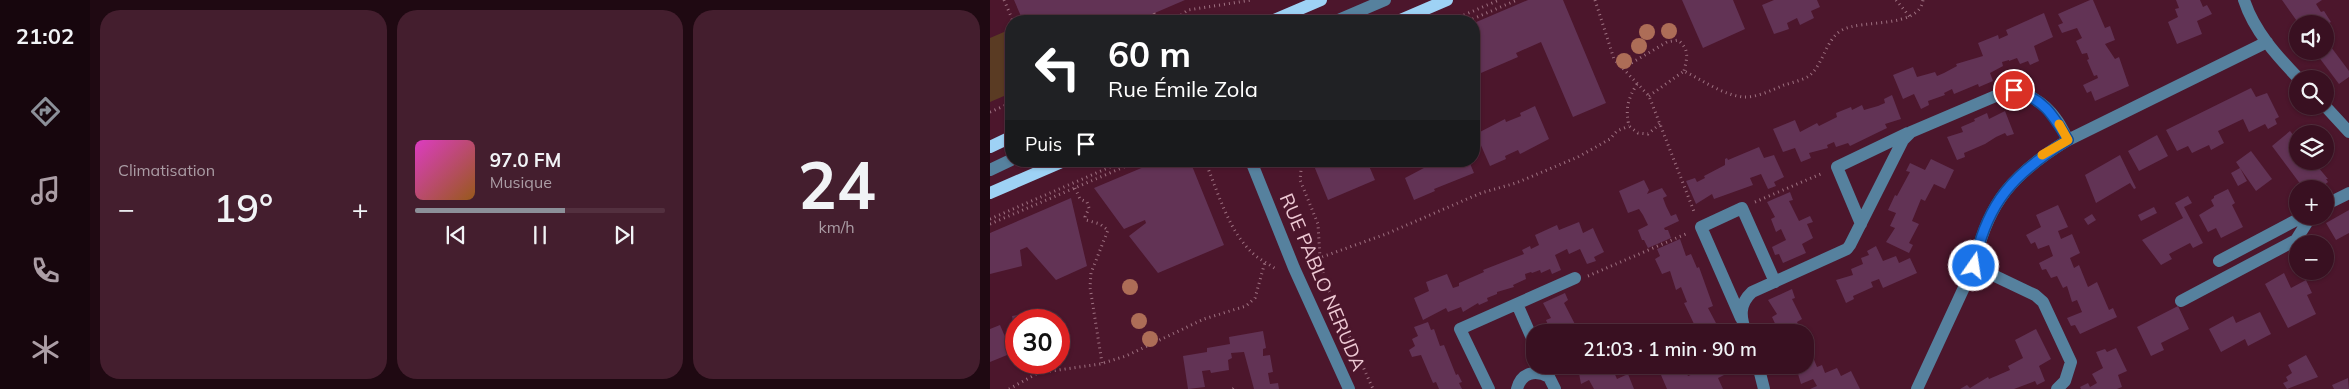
<!DOCTYPE html>
<html lang="fr">
<head>
<meta charset="utf-8">
<style>
  :root { --surface:#391021; --page:#441e2e; --text:#f1f3f6; --muted:#ab9da5; --line:#53303f; --accent:#8c9099 }
  body { margin:0; font-family:Mulish,sans-serif; background:var(--page); color:var(--text); height:100vh; display:flex; flex-direction:column; font-size:19px; white-space:nowrap }
  * { box-sizing:border-box; margin:0 }
  p { font-size:16px; color:var(--muted) }
  .icon { flex:none; width:28px; height:28px; fill:none; stroke:currentColor; stroke-width:2; stroke-linecap:round; stroke-linejoin:round }
  .map { position:relative; flex:1; overflow:hidden }
  .sheet { display:flex; flex-direction:column; gap:10px; padding:10px; background:#1f0912; width:900px }
  .sheet>* { flex:none }
  .top-card { position:absolute; left:15px; top:15px; width:475px; height:152px; border-radius:20px; box-shadow:0 1px 4px #0004,0 0 0 1px var(--line); background:#202124; color:#fff; overflow:hidden }
  .buttons { position:absolute; left:1299px; top:15px; display:grid; gap:10px }
  .buttons a { display:grid; place-items:center; width:45px; height:45px; border-radius:50%; background:var(--surface); box-shadow:0 1px 4px #0004,0 0 0 1px var(--line); font-size:25px }
  .speed { position:absolute; left:15px; top:309px; display:flex; gap:10px; font-size:25px; font-weight:700; text-align:center }
  .speed>* { display:grid; place-content:center; width:65px; height:65px; border-radius:50%; background:var(--surface); box-shadow:0 1px 4px #0004,0 0 0 1px var(--line); line-height:1 }
  .speed .limit { border:8px solid #d22; background:#fff; color:#111 }
  .pin { position:absolute; display:grid; place-items:center; width:42px; height:42px; color:#fff; margin:-21px; border:2px solid #fff; border-radius:50%; box-shadow:0 1px 5px #0007 }
  .me { position:absolute; width:55px; margin:-28px; rotate:13deg; stroke-linejoin:round; filter:drop-shadow(0 0 4px #0008) }
  .turn { display:flex; align-items:center; gap:18px; height:105px; padding:0 20px; font-size:22px }
  .turn .icon { width:65px; height:65px; stroke-width:2.5 }
  .turn b { display:block; font-size:35px; line-height:42px }
  .then { display:flex; align-items:center; height:48px; padding:0 20px; background:#0003; gap:10px; font-size:19px }
  .big { font-size:38px; font-weight:600; line-height:1.1 }
  .sheet .card { flex:1; display:flex; flex-direction:column; justify-content:center; gap:8px; min-width:0; padding:0 18px; border-radius:20px; background:var(--page) }
  .sheet .dial { align-items:center; gap:0 }
  .dial b { font-size:65px; line-height:1 }
  .song { display:flex; align-items:center; gap:15px }
  .cover { width:60px; height:60px; border-radius:8px; background:linear-gradient(135deg,hsl(310 70% 55%),hsl(30 70% 35%)) }
  .played { height:5px; border-radius:2px; background:linear-gradient(90deg,var(--accent) 60%,var(--line) 60%) }
  .keys { display:flex; justify-content:space-around; direction:ltr }
  .heat { display:flex; justify-content:space-between; align-items:center; font-size:28px; direction:ltr }
  .sheet .tiles { flex:1; display:grid; gap:10px; grid-template-columns:repeat(3,1fr) }
  .trip { position:absolute; left:536px; top:324px; width:288px; height:50px; border-radius:20px; background:var(--surface); box-shadow:0 1px 4px #0004,0 0 0 1px var(--line); font-weight:600; line-height:50px; text-align:center }
  main { display:flex; flex:1; min-height:0 }
  .dock { display:flex; flex-direction:column; width:90px; justify-content:space-around; align-items:center; background:#17060d; color:var(--muted) }
  .dock .icon { width:35px; height:35px }
  .dock .current { color:var(--accent) }
  .dock b { font-size:22px; color:var(--text) }
  .map>svg:first-child { display:block }
  .green { fill:#5a3b23 }
  .building { fill:#623355 }
  .lines { fill:none; stroke-linecap:round; stroke-linejoin:round }
  .path { stroke:#9e7181; stroke-width:3; stroke-dasharray:1 4; stroke-linecap:butt }
  .minor { stroke:#56819e; stroke-width:12 }
  .major { stroke:#9ed2f5; stroke-width:12 }
  .tree { fill:#ad6d57 }
  .route-casing { stroke:#114b97; stroke-width:12 }
  .route { stroke:#1a73e8; stroke-width:9 }
  .slow { stroke:#f59e0b; stroke-width:9 }
  .labels { text-anchor:middle; dominant-baseline:central; stroke-width:5; stroke-linejoin:round; paint-order:stroke }
  .street-label { font-size:19px; fill:#eec9d4; stroke:#4c162c }
</style>
</head>
<body>
<main>
<nav class="dock">
<b>21:02</b>
<svg class="icon current" aria-label="directions" viewBox="0 0 24 24"><path d="M12 3l9 9-9 9-9-9zM9 14v-3h6M13 9l2 2-2 2"/></svg>
<svg class="icon" aria-label="music" viewBox="0 0 24 24"><path d="M9 18V5l10-2v13"/><circle cx="6" cy="18" r="3"/><circle cx="16" cy="16" r="3"/></svg>
<svg class="icon" aria-label="phone" viewBox="0 0 24 24"><path d="M5 4h4l2 5-3 2q2 4 5 5l2-3 5 2v4C11 20 4 13 5 4z"/></svg>
<svg class="icon" aria-label="climate" viewBox="0 0 24 24"><path d="M12 3v18M4 7l16 10M4 17L20 7"/></svg>
</nav>
<section class="sheet">
<div class="tiles">
<div class="card"><p>Climatisation</p>
<div class="heat"><a>−</a><b class="big">19°</b><a>+</a></div>
</div>
<div class="card">
<div class="song"><i class="cover"></i><div><b>97.0 FM</b><p>Musique</p></div></div>
<div class="played"></div>
<div class="keys"><svg class="icon" aria-label="previous" viewBox="0 0 24 24"><path d="M18 5L8 12l10 7zM5 5v14"/></svg><svg class="icon" aria-label="pause" viewBox="0 0 24 24"><path d="M8 5v14M16 5v14"/></svg><svg class="icon" aria-label="next" viewBox="0 0 24 24"><path d="M6 5l10 7-10 7zM19 5v14"/></svg></div>
</div>
<div class="card dial"><b>24</b><p>km/h</p></div>
</div>
</section>
<div class="map">
<svg width="1359" height="389" viewBox="0 0 1359 389">
  <rect width="100%" height="100%" fill="#4c162c"/>
  <path class="green" d="M21,29v64l-21,9v-64z"/>
  <path class="building" d="M24,0h171l-49,21h-113z
    M538,0h35l43,103 -33,14 -32,-75 -25,11 2,4 -44,19v-53z
    M692,0h51l12,29 -42,19z
    M784,0h43l3,7 -9,4 3,7 -14,7 -3,-7 -10,5 2,6 -15,5 -12,-29z
    M1100,0h3l12,28 5,-2 5,14 -10,4 10,15 4,-2 10,29 -34,15 -4,-10 -4,2 -4,-8 15,-7 -1,-3 -3,1 -7,-16 2,-1 -2,-6 -5,1 -6,-13 6,-3 -5,-10 -15,5 -4,-8 5,-2 -5,-9z
    M1186,0h24l3,7 4,-2 5,9 -15,7 5,13 -25,10 -9,-22 10,-5 -3,-8 4,-1z
    M1292,0h40l-6,4 5,8 3,-1 7,11 -6,3 -26,-1z
    M1054,13l9,24 -19,9 5,15 -9,4 -2,-4 -8,3 -3,-6 -8,3v-1l-7,2 1,4 -13,7 3,8 -14,6 -1,-3 -24,10 -2,-5 -8,4 1,2 -17,6 1,4 -8,4 -7,-15 -11,5 -10,-24 20,-8 4,10 18,-5 2,4 7,-3 13,-7 -1,-2 27,-8 -5,-13 20,-8 1,4 9,-4 -2,-5z
    M1338,43l21,28v6l-10,7 -24,-32 10,-1v-6z
    M1261,88l5,9 11,-4 12,24 -4,2 2,5 -9,5 -3,-5 -16,8 -6,-13 -25,12 6,12 -13,7 -2,-5 -17,8 -4,-7 -11,5 -11,-21z
    M902,95l9,24 -16,5 2,4 -37,18 -2,-3 -12,4 -2,-5 -7,3 1,3 -19,5 2,5 -10,4 -6,-14 -12,4 -10,-23 22,-9 5,12 17,-9 2,3 18,-9 -1,-4 15,-6 1,3 10,-5 2,5 14,-4 7,-3 -1,-4z
    M545,106l14,33 -29,15 -2,-4 -13,6 1,3 -16,7 -14,-32 29,-15 1,3 15,-6 -1,-3z
    M1015,111l9,23 -7,2 -2,-3 -9,4 -11,7 -21,9 1,4 -8,3 -10,-23 16,-5 -2,-5 14,-6 -1,-2 13,-6 2,6z
    M1300,131l8,10v20h15l15,18h-2l2,3 -9,7h-15l-32,-43z
    M1167,135l11,21 -29,15 -11,-20z
    M769,147l5,11 10,-3 10,22 -10,5 2,4 -8,3 -7,-15 -11,4 3,7 -39,14 -2,-5 -16,10 -10,-23 9,-3 2,4 8,-4 -1,-2 21,-11v-6l2,-1 1,2z
    M1261,151l21,28 -16,12 -16,-23 7,13 -9,5 -7,-13 9,-5 -4,-6z
    M1130,155l16,33 -2,1 -4,-6 -34,20 -11,-28z
    M941,159l23,11 -9,19 -11,-5 -9,17 -4,-2 -9,22 7,3 -10,19 4,2 -4,8 -23,-11 9,-14 -5,-2 6,-13 -8,-3 7,-15 2,1 13,-24 -4,-1 4,-8 15,7z
    M168,161h32l34,84 -66,28 -29,-37 17,-13 -1,-3 -21,9 -30,-41z
    M322,161h55l8,19 -47,20z
    M447,161h32l5,12 -40,16 1,2 -21,9 -9,-22z
    M654,180l5,10 -2,4 15,-6 5,8 -4,2 3,8 5,10 5,-2 3,7 -15,7 1,2h3l3,8 -23,10 -4,-8h-2l-4,-10 10,-5 -5,-10 -4,-6 -11,4 -9,-22z
    M1238,189l7,14 -3,2 11,22 -22,11 -5,-10 -8,4 -9,-17 15,-9 -3,-6 3,-2v-2z
    M800,192l3,8 -4,1 10,20 11,-5 3,6 -6,2 6,14 -11,6 4,9 -23,10 -4,-9 -4,1 -3,-8 14,-7 -5,-11 -5,3 -5,-13 4,-2 -8,-15z
    M1198,196l4,7 -8,4 19,36 -10,5 -3,-5 -21,11 3,5 -11,6 -19,-25 41,-22 -8,-15z
    M81,198l16,68 -31,14 -29,-33 -7,3 2,16 -32,8v-41z
    M1068,205l10,22 -10,4 3,8 11,-5 8,19 -10,5 4,10 5,-3 9,22 9,-5 12,28 4,-2 4,9 -37,17 -5,-9 -4,1 -4,-8 15,-6 -5,-12 -5,2 -5,-16 -4,2 -6,-12 -6,2 -5,-9 -4,1 -3,-7 14,-7 -4,-11 -11,4 -3,-7 -4,2 -5,-9 15,-8 -5,-12z
    M1164,207l3,6 -16,8 -3,-6z
    M1359,210v23l-13,7 -10,-17z
    M1102,214l4,6 -8,5 -4,-6z
    M589,222l4,11 10,-5 3,7 8,17 -10,5 2,4 -9,3 -7,-15 -11,5 -2,-5 -12,6 6,15 -9,4 -2,-5 -9,4 -1,-3 -8,3 -1,-1 -6,2 1,5 -13,6 1,2 -17,5v2l-10,4 1,3 -9,4 -1,-2 -15,9 -2,-5 -13,5 -2,-4 -23,12 -9,-22 15,-7 -3,-9 21,-8 6,14 6,-2v-3l25,-11 -1,-2 41,-16 -2,-4 8,-4 1,3 8,-4 -4,-10 22,-10 2,5z
    M690,239l6,17 5,-2 6,14 2,-1 14,39 -5,2 8,15 -22,9 -4,-7 4,-1 -10,-21 3,-1 -6,-15 -5,3 -6,-19 -8,3 -7,-15 5,-3 -3,-7z
    M886,246l7,15 13,-5 3,7 11,-5 7,15 -34,15 -4,-9 -8,3 2,5 -20,9 1,3 -8,4 -10,-23 17,-5 -2,-6 12,-5 -2,-6 8,-3 -2,-4z
    M1294,273l7,15 15,-8 6,13 -5,2 9,19 -28,14 -23,-44z
    M802,289l3,9 -3,1 10,20 -5,3 5,10h-29l5,-2 -6,-13 5,-3 -9,-14z
    M575,293l3,7 -4,3 15,29h-28l-5,-12 5,-2 -8,-15z
    M1188,306l11,23 -28,14 3,7 -13,6 -14,-29z
    M1270,312l11,22 -23,12 -3,-7 -24,13 -12,-23 24,-13 3,7z
    M39,313l2,7h-15l-1,11 -3,-15z
    M438,322l3,8 3,-1 6,17 4,-1 12,30 2,-1 4,8 -3,1 3,6h-23l-3,-7 -3,1 -12,-28 -9,2 -3,-7 6,-4 -3,-7 6,-3 -4,-9z
    M10,325l12,28 -22,9v-33z
    M1046,329l15,30 -12,7 6,15 -8,4 -2,-4 -21,8h-54l7,-4 3,3 18,-11 1,2 21,-9 -2,-4 15,-8 -8,-18z
    M273,331l3,17 -3,1v7l7,-1 3,17 -5,1 2,11 8,-1 1,6h-25l-10,-37 -13,1 1,5 -4,2 1,10 -18,3 -1,-3 -8,1 3,16 -17,2 -5,-33 24,-4v-4l23,-4 -1,-7z
    M816,340l11,27 5,-2 3,8 12,-5 4,8 10,-5 9,18h-50l7,-3 -4,-7 -12,5 -5,-17 -5,2 -1,-4h15z
    M1126,348l11,23 -9,4 4,12 -5,2h-36l-1,-2 8,-4 2,4 7,-4 -5,-9 11,-6 -7,-16 9,-3 2,3z
    M1316,355l12,22 -31,12 -4,-6 5,-2 -2,-4 6,-4 -4,-8z
    M580,365h26l2,3 4,-2 3,7 8,-3 4,9 11,-5 6,15h-40l-5,-9 -8,4 -3,-16 -6,2z
    M693,365l5,11 15,-6 -3,-5h27l3,7 -12,6 5,11h-56l-6,-14z
    M1358,378l1,11h-15l-2,-4z"/>
  <g class="lines">
    <path class="path" d="M14,0l9,21
      M605,0l19,59 35,37 46,118
      M906,0l14,17
      M164,13l3,8
      M149,20l1,1
      M183,21l15,-11 64,-10
      M460,21l49,-21
      M478,21l49,-21
      M633,68l44,-26 11,-2c12,10 9,18 6,31
      M647,84c-9,15 -12,24 -8,42l9,7 10,1 12,-10
      M659,96l35,-25c18,9 39,24 59,26 13,1 29,-7 41,-12 7,-2 19,-5 25,-9 15,-12 16,-36 33,-46 20,-11 77,-1 81,-30
      M0,112l21,-9
      M215,161c11,26 22,64 41,85 8,11 20,16 31,24
      M312,161l-2,19 18,44 2,34 5,24 48,107
      M85,188l5,11 7,3 2,6 -4,9 1,3 14,4 8,6 -17,43 -1,14 12,76
      M765,202l68,-29
      M0,219l134,-58
      M0,224l148,-63
      M318,262l78,-28 95,-41 35,-10 62,-26 32,-18 7,-8 12,-5
      M598,276l100,-43
      M19,389l29,-16 62,-9 26,-8 78,-37 42,-13 9,-8 10,-36
      M243,389l2,-2 1,2"/>
    <path class="minor" d="M1254,0c10,31 33,56 55,79
      M346,21l49,-21
      M1335,106l24,26
      M261,161l43,107 55,121
      M0,170l21,-10
      M1335,205l24,-12
      M871,224l-24,-57 71,-34
      M1229,261l85,-45
      M984,266l61,29 8,7 28,60 -6,19 -8,8
      M1191,301l115,-61 15,-24
      M527,304l18,41
      M751,318l-40,-91 41,-19 33,74
      M756,332c-6,-15 -7,-28 6,-40l95,-43 3,-4 53,-105 8,-8 94,-40c19,-3 40,11 51,27 5,6 8,14 12,21
      M768,365l6,24
      M499,389l-29,-60 115,-51
      M527,389c4,-16 18,-20 32,-12l6,12
      M927,389l57,-123c13,-64 40,-93 94,-126l199,-98"/>
    <path class="major" d="M282,21l49,-21
      M408,21l49,-21
      M0,147l21,-10
      M0,193l74,-32"/>
  </g>
  <g class="tree">
    <circle cx="679" cy="31" r="8"/>
    <circle cx="657" cy="32" r="8"/>
    <circle cx="649" cy="46" r="8"/>
    <circle cx="634" cy="61" r="8"/>
    <circle cx="140" cy="287" r="8"/>
    <circle cx="149" cy="321" r="8"/>
    <circle cx="160" cy="339" r="8"/>
  </g>
  <g class="lines">
    <defs>
      <path id="route" d="M984,266c12,-63 40,-93 94,-126 -15,-25 -24,-41 -54,-50"/>
    </defs>
    <use href="#route" class="route-casing"/>
    <use href="#route" class="route"/>
    <path class="slow" d="M1052,155l26,-15 -9,-16"/>
  </g>
  <g class="labels">
    <g class="street-label">
      <text transform="translate(333 282) rotate(67)">RUE PABLO NERUDA</text>
    </g>
  </g>
</svg>
<div class="buttons">
<a><svg class="icon" aria-label="sound" viewBox="0 0 24 24"><path d="M4 9h4l5-4v14l-5-4H4zM17 9q2 3 0 6"/></svg></a>
<a><svg class="icon" aria-label="search" viewBox="0 0 24 24"><circle cx="10" cy="10" r="6"/><path d="M15 15l6 6"/></svg></a>
<a><svg class="icon" aria-label="layers" viewBox="0 0 24 24"><path d="M12 4l9 5-9 5-9-5zM3 14l9 5 9-5"/></svg></a>
<a>+</a>
<a>−</a>
</div>
<div class="speed"><div class="limit">30</div></div>
<div class="pin" style="left:1024px;top:90px;background:#d93025"><svg class="icon" aria-label="arrive" viewBox="0 0 24 24"><path d="M6 21V4h12l-3 4 3 4H6"/></svg></div>
<svg class="me" style="left:984px;top:266px" viewBox="-20 -20 40 40"><circle r="17" fill="#1a73e8" stroke="#fff" stroke-width="3"/><path d="M0-11L8 9 0 5-8 9z" fill="#fff"/></svg>
<div class="trip">21:03 · 1 min · 90 m</div>
<div class="top-card">
<div class="turn"><svg class="icon" aria-label="left" viewBox="0 0 24 24"><path d="M17 20v-9H6M10 6l-5 5 5 5"/></svg><div><b>60 m</b>Rue Émile Zola</div></div>
<div class="then">Puis<svg class="icon" aria-label="arrive" viewBox="0 0 24 24"><path d="M6 21V4h12l-3 4 3 4H6"/></svg></div>
</div>
</div>
</main>
</body>
</html>
